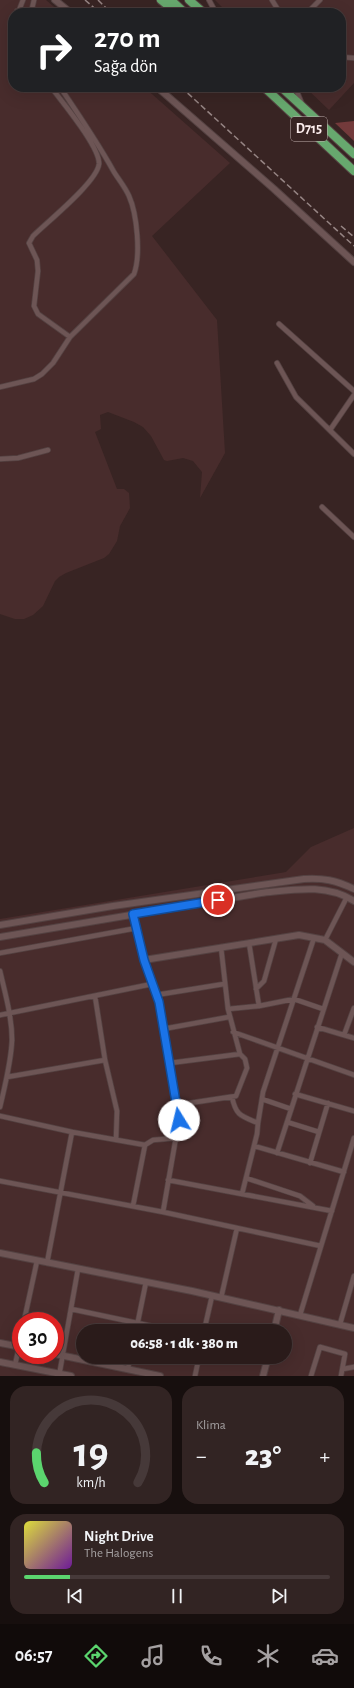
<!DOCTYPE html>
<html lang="tr">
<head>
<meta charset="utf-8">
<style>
  :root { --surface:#2a1b1a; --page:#322423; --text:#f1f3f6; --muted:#a5a1a2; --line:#463939; --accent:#5bd56e }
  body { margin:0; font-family:"Alegreya Sans",sans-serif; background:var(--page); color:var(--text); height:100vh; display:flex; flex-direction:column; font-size:15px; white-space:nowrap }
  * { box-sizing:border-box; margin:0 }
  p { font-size:13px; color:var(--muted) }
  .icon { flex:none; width:22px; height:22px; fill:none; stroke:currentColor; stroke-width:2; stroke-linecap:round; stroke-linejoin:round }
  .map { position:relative; height:1376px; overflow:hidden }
  .drawer { display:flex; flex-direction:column; gap:10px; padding:10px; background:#170f0e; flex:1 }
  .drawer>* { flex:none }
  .top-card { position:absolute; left:8px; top:8px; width:338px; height:84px; border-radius:16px; box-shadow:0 4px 16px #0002,0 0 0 1px var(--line); background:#202124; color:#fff; overflow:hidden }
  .speed { position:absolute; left:12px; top:1312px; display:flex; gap:8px; font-size:20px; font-weight:700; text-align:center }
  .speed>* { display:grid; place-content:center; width:52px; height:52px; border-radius:50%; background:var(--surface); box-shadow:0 4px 16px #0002,0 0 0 1px var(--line); line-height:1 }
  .speed .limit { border:6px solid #d22; background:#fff; color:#111 }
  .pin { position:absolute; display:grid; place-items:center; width:34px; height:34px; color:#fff; margin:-17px; border:2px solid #fff; border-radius:50%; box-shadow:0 1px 4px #0007 }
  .me { position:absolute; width:44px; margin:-22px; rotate:351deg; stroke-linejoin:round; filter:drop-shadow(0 0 3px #0008) }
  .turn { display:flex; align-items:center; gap:14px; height:84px; padding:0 20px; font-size:18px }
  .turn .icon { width:52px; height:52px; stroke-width:2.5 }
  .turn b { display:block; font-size:28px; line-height:34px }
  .big { font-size:30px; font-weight:800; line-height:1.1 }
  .drawer .card { flex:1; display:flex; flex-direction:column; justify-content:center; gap:6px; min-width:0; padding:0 14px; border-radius:16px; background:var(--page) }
  .drawer .dial { align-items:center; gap:0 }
  .dial svg { height:104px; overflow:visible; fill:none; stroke:var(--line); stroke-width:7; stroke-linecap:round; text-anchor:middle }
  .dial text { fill:var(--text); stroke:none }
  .song { display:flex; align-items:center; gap:12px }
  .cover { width:48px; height:48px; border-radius:6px; background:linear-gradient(135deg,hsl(60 70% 55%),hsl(280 70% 35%)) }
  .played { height:4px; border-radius:2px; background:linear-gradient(90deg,var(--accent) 15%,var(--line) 15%) }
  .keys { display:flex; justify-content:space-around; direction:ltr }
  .heat { display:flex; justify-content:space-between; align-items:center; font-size:22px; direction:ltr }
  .drawer .tiles { flex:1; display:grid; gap:10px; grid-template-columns:1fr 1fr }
  .card:last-child { grid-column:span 2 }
  .trip { position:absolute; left:76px; top:1324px; width:216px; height:40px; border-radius:20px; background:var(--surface); box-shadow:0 4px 16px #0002,0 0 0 1px var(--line); font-weight:800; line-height:40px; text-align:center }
  .menu { display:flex; height:64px; justify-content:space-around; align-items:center; background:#110b0a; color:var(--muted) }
  .menu .icon { width:28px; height:28px }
  .menu .on { color:var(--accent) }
  .menu b { font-size:18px; color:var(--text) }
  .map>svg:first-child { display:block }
  .built { fill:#482c2c; fill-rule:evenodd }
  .green { fill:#733a3b }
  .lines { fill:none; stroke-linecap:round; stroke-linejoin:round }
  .street-casing { stroke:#544242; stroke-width:6 }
  .secondary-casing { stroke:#544242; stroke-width:8 }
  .highway-casing { stroke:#544242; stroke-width:10 }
  .street { stroke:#6d5555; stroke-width:4.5 }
  .secondary { stroke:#6d5555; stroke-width:6 }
  .highway { stroke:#67a86e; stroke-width:8 }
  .rail { stroke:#968584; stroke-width:1.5; stroke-dasharray:6 3; stroke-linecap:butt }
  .route-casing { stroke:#114b97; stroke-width:10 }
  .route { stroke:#1a73e8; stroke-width:7 }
  .labels { text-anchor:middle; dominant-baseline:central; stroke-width:3; stroke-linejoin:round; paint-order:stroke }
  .shield { fill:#382423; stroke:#c1b1b0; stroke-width:1 }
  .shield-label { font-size:14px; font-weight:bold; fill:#fceded }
</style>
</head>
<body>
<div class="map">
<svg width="354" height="1376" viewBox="0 0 354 1376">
  <rect width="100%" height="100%" fill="#382423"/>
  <path class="built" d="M0,0h46l15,13h-48v74h131l86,76 -78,73 65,84 8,133 -25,45 2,-26 -9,-11 -10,-3 -16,3 -3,-1 -13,-24 -8,-9 -9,-5 -26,-10 -8,3 1,14 -6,3 22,57h7l5,4 1,15 -10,18 -3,15 -8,13 -5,4 -38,15 -7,4 -4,4 -12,25 -10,9 -9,4h-9l-15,-5z
    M215,0h139v83l-25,27 -24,-23h36v-74h-113z
    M354,828v548h-354v-457l286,-47 25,-25zM21,1321h34v34h-34zM83,1331h202v26h-202z"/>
  <path class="green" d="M354,121v20l-19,-18z"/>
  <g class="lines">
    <defs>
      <path id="street" d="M209,0l7,13
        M272,0l8,13
        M17,11l14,-1 9,3
        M18,13l5,-13
        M31,13l3,-13
        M307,13l13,-13
        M341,57l13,1
        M51,87c11,15 49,60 48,77 -2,18 -52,58 -66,72l-4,7 8,17 1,11 -4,35 4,8 32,23
        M295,87l7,17
        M279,324l75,67
        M277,363l19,34 58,57
        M0,387l34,-8 8,-5 11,-11 17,-26 64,-63c7,-19 3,-60 -5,-78 -4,-9 -10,-16 -15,-24 -16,-29 -35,-57 -54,-85
        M330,430l24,-35
        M0,459l18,-1 30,-8
        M322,507l32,30
        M325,940l22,-43
        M249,943l10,63
        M0,953l137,-25
        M144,960l15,42 20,118 -16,92 74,16 -16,70
        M0,971c5,22 12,46 12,69 -1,23 -7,45 -12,67
        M256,989l8,-8 12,-42
        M156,995l68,-11
        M95,996l10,64 12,51 -1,29
        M228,1009l31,-3 35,-7 29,10
        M0,1015l152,-31
        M317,1027l37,11
        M163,1029l66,-12
        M233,1032l121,43
        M344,1035l10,-27
        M170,1063l70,-9 -12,-45 -7,-62
        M7,1077l98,-17
        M295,1094l59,17
        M232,1097c4,19 9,19 26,26l-1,11 -15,60
        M262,1099l29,10
        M177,1105l59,-9 11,-28 -2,-9 -5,-5
        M0,1116l72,16
        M287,1122l32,10
        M258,1123l5,-31 51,-154
        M145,1145l8,-5 23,-2
        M254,1146l90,26
        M277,1153l65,-200
        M310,1163l18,-60
        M246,1178l54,18 13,10
        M168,1180l164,31
        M0,1181l163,31
        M237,1228l84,18
        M47,1263l25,-131 73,13 -12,61
        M71,1309l104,22
        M300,1315l54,-177
        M24,1321l13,-60
        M340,1324l14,-48
        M136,1331l10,-49
        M204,1331l8,-35
        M15,1365l6,-27
        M128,1369l2,-12
        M343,1369l11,-2
        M59,1376l19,-107
        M195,1376l4,-19
        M311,1376l9,-29 25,7 -4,22"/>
      <path id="secondary" d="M55,0l16,13
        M157,87l117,102 80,73
        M133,914l11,46 155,-25 26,5 29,22
        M0,925l113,-19 191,-27c20,-1 31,1 50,10
        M0,937l261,-44c32,-3 64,-10 93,8
        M0,1253l192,38 162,37
        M274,1331l5,-21
        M0,1343l21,4
        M55,1354l105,22
        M0,1362l71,14
        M263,1376l5,-19"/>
      <path id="highway" d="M161,0l16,13
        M171,0l14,13
        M189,0l15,13
        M264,87l90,84
        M281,87l73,67"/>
    </defs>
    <use href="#street" class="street-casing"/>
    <use href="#secondary" class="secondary-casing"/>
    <use href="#highway" class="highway-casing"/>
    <use href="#street" class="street"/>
    <use href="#secondary" class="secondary"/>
    <use href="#highway" class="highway"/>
    <path class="rail" d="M85,0l15,13
      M98,0l13,13
      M181,87l173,159
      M341,226l13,11"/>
  </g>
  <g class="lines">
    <defs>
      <path id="route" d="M179,1120l-20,-118 -15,-42 -11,-46 85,-14"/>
    </defs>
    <use href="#route" class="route-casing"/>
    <use href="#route" class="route"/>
  </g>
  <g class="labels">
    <rect class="shield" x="291" y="117" width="36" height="24" rx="3"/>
    <g class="shield-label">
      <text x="309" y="129">D715</text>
    </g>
  </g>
</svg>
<div class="speed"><div class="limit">30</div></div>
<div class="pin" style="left:218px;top:900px;background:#d93025"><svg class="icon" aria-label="arrive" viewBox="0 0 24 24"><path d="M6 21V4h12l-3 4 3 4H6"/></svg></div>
<svg class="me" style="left:179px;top:1120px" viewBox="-20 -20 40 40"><circle r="19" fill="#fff"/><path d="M0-13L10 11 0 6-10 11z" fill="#1a73e8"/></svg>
<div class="trip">06:58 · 1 dk · 380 m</div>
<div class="top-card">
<div class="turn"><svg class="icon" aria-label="right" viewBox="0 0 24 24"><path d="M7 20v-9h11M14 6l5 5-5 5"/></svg><div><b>270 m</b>Sağa dön</div></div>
</div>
</div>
<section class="drawer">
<div class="tiles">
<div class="card dial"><svg viewBox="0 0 100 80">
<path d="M14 69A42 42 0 1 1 86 69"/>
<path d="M14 69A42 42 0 0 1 8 46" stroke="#5bd56e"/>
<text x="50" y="56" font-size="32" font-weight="700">19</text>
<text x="50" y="72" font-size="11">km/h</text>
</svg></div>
<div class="card"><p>Klima</p>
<div class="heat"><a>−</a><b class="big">23°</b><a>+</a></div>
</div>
<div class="card">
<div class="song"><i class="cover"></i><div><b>Night Drive</b><p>The Halogens</p></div></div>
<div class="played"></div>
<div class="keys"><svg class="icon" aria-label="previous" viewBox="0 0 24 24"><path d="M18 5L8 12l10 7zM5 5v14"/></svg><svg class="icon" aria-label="pause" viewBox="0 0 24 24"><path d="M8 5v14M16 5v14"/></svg><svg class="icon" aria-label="next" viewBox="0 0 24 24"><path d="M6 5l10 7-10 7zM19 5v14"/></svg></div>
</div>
</div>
</section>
<nav class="menu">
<b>06:57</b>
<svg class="icon on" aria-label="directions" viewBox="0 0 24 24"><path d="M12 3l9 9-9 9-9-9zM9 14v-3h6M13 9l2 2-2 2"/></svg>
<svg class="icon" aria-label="music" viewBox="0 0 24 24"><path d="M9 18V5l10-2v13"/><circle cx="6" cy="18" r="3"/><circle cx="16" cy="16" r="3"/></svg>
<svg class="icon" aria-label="phone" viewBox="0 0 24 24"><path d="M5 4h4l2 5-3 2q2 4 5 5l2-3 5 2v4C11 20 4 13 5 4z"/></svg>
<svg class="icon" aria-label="climate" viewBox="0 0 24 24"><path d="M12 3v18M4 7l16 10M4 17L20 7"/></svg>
<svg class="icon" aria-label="car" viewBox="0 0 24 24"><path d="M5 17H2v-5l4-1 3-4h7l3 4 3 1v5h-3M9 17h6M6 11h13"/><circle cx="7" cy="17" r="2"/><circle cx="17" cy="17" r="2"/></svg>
</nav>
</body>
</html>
